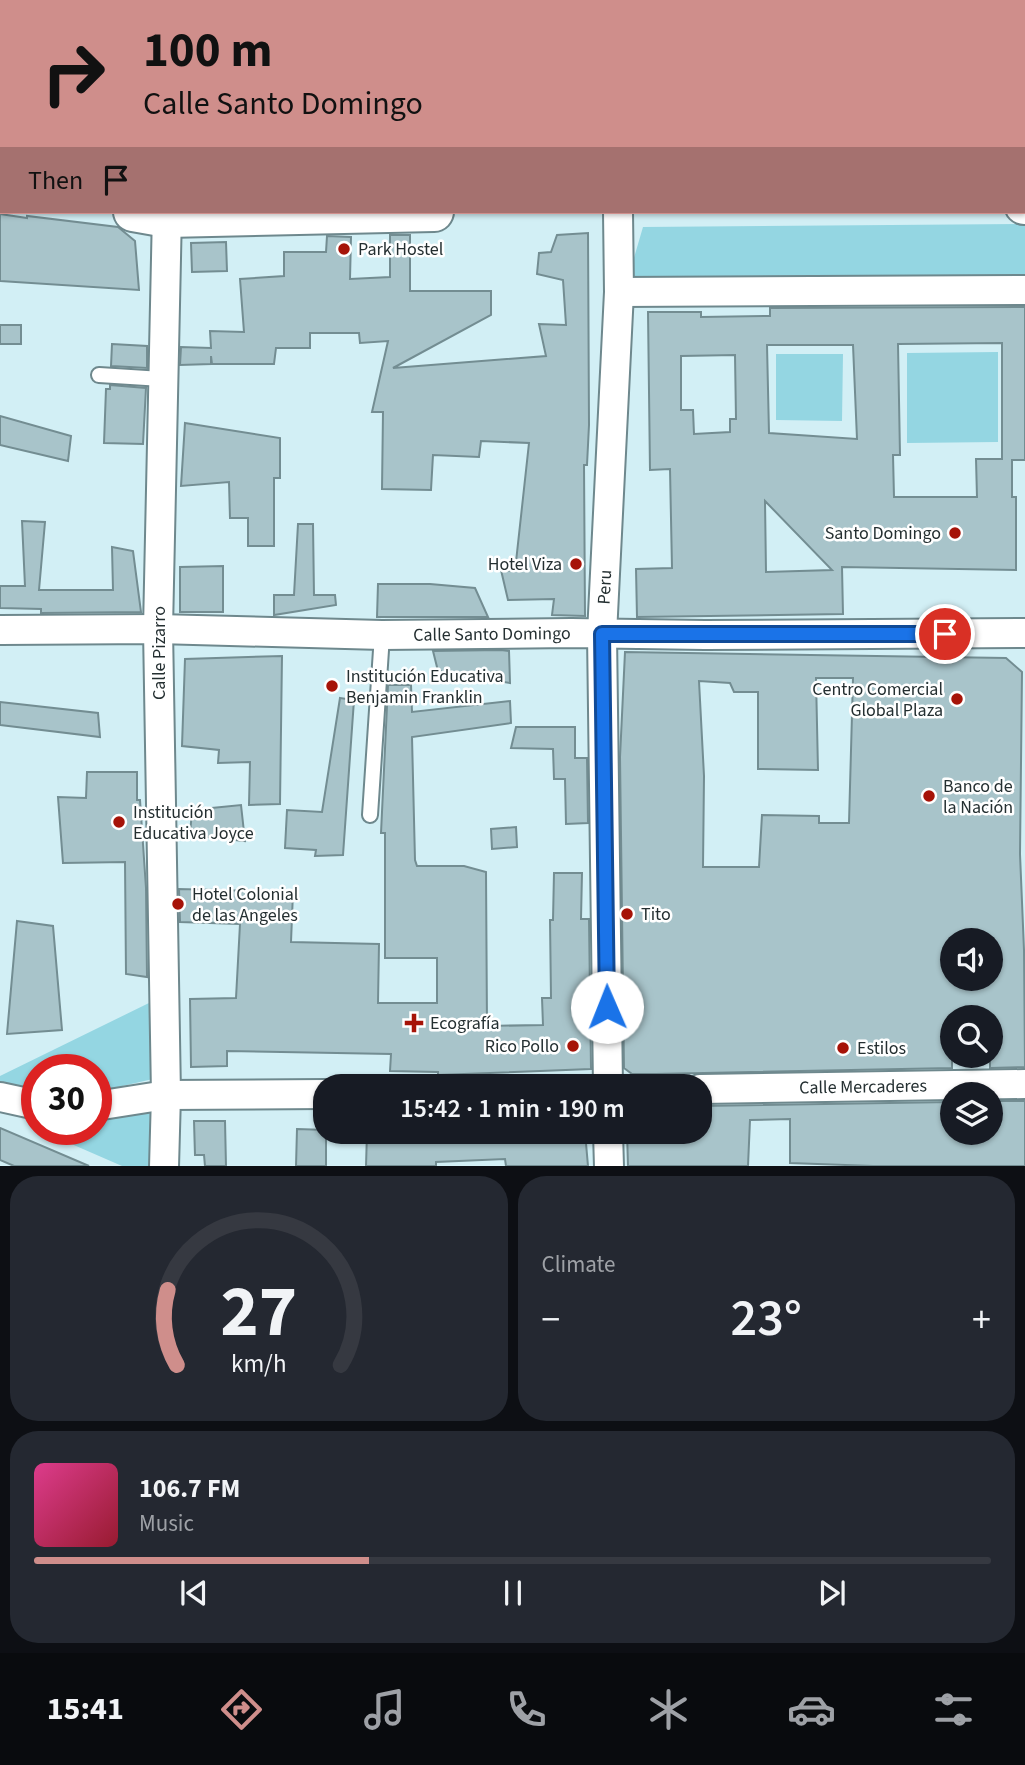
<!DOCTYPE html>
<html lang="en">
<head>
<meta charset="utf-8">
<style>
  :root { --surface:#171b24; --page:#242831; --text:#f1f3f6; --muted:#9ea1a6; --line:#363941; --accent:#cf8e8b }
  body { margin:0; font-family:"Source Sans 3",sans-serif; background:var(--page); color:var(--text); height:100vh; display:flex; flex-direction:column; font-size:26px; white-space:nowrap }
  * { box-sizing:border-box; margin:0 }
  p { font-size:23px; color:var(--muted) }
  .icon { flex:none; width:38px; height:38px; fill:none; stroke:currentColor; stroke-width:2; stroke-linecap:round; stroke-linejoin:round }
  .map { position:relative; height:1166px; overflow:hidden }
  .sheet { display:flex; flex-direction:column; gap:10px; padding:10px; background:#0d0f14; flex:1 }
  .sheet>* { flex:none }
  .hud { position:absolute; left:0px; top:0px; width:1026px; height:214px; box-shadow:0 2px 5px #0004; background:#cf8e8b; color:#111; overflow:hidden }
  .buttons { position:absolute; left:940px; top:928px; display:grid; gap:14px }
  .buttons a { display:grid; place-items:center; width:63px; height:63px; border-radius:50%; background:var(--surface); box-shadow:0 2px 5px #0004; font-size:35px }
  .speed { position:absolute; left:21px; top:1054px; display:flex; gap:14px; font-size:35px; font-weight:700; text-align:center }
  .speed>* { display:grid; place-content:center; width:91px; height:91px; border-radius:50%; background:var(--surface); box-shadow:0 2px 5px #0004; line-height:1 }
  .speed .limit { border:10px solid #d22; background:#fff; color:#111 }
  .pin { position:absolute; display:grid; place-items:center; width:60px; height:60px; color:#fff; margin:-30px; border:4px solid #fff; border-radius:50%; box-shadow:0 2px 7px #0007 }
  .me { position:absolute; width:77px; margin:-38px; rotate:359deg; stroke-linejoin:round; filter:drop-shadow(0 0 5px #0008) }
  .turn { display:flex; align-items:center; gap:24px; height:147px; padding:0 28px; font-size:32px }
  .turn .icon { width:91px; height:91px; stroke-width:2.5 }
  .turn b { display:block; font-size:49px; line-height:60px }
  .then { display:flex; align-items:center; height:66px; padding:0 28px; background:#0003; gap:14px; font-size:26px }
  .big { font-size:52px; font-weight:600; line-height:1.1 }
  .sheet .widget { flex:1; display:flex; flex-direction:column; justify-content:center; gap:10px; min-width:0; padding:0 24px; border-radius:28px; background:var(--page) }
  .sheet .dial { align-items:center; gap:0 }
  .dial svg { height:182px; overflow:visible; fill:none; stroke:var(--line); stroke-width:7; stroke-linecap:round; text-anchor:middle }
  .dial text { fill:var(--text); stroke:none }
  .song { display:flex; align-items:center; gap:21px }
  .cover { width:84px; height:84px; border-radius:10px; background:linear-gradient(135deg,hsl(330 70% 55%),hsl(350 70% 35%)) }
  .played { height:7px; border-radius:4px; background:linear-gradient(90deg,var(--accent) 35%,var(--line) 35%) }
  .keys { display:flex; justify-content:space-around; direction:ltr }
  .heat { display:flex; justify-content:space-between; align-items:center; font-size:38px; direction:ltr }
  .sheet .tiles { flex:1; display:grid; gap:10px; grid-template-columns:1fr 1fr }
  .widget:last-child { grid-column:span 2 }
  .trip { position:absolute; left:313px; top:1074px; width:399px; height:70px; border-radius:28px; background:var(--surface); box-shadow:0 2px 5px #0004; font-weight:600; line-height:70px; text-align:center }
  .tabs { display:flex; height:112px; justify-content:space-around; align-items:center; background:#090b0e; color:var(--muted) }
  .tabs .icon { width:49px; height:49px }
  .tabs .active { color:var(--accent) }
  .tabs b { font-size:32px; color:var(--text) }
  .map>svg:first-child { display:block }
  .green { fill:#94d6e2 }
  .building { fill:#a8c4ca; stroke:#738d92; stroke-width:2; fill-rule:evenodd }
  .lines { fill:none; stroke-linecap:round; stroke-linejoin:round }
  .lane-casing { stroke:#6e888d; stroke-width:18 }
  .street-casing { stroke:#6e888d; stroke-width:32 }
  .secondary-casing { stroke:#6e888d; stroke-width:42 }
  .lane { stroke:#fff; stroke-width:14 }
  .street { stroke:#fff; stroke-width:28 }
  .secondary { stroke:#fff; stroke-width:38 }
  .route-casing { stroke:#114b97; stroke-width:18 }
  .route { stroke:#1a73e8; stroke-width:12 }
  .poi-dot { fill:#a61308; stroke:#fff; stroke-width:2.5 }
  .labels { text-anchor:middle; dominant-baseline:central; stroke-width:5; stroke-linejoin:round; paint-order:stroke }
  .poi-label { font-size:18px; fill:#242f31; stroke:#fff; text-anchor:start }
  .street-label { font-size:18px; fill:#242f31; stroke:#fff }
</style>
</head>
<body>
<div class="map">
<svg width="1025" height="1167" viewBox="0 0 1025 1167">
  <rect width="100%" height="100%" fill="#d2eff5"/>
  <path class="green" d="M1025,224v58l-399,3 17,-58z
    M998,352v90l-91,1v-90z
    M776,354h67l-1,67 -66,-1z
    M151,1002l2,77 -57,13v-23h-59v24l-8,-1 -29,-10v-6z
    M154,1103v63h-32l-85,-37h59v-12z"/>
  <path class="building" d="M0,214l27,4v-2l91,11 17,14 4,49 -139,-9z
    M588,233l1,192 -2,40h-3l1,151 -33,-1 2,-16 -46,1 -7,-30 14,1 14,-128 -48,-2 -2,16 -46,-2 -2,35 -49,-1 1,-77h-11l16,-71 -28,2 -1,-10h-49v15h-34l-2,16h-62l-1,-8v8l-31,1 1,-18 30,1 -1,-17 34,1 -4,-53 44,-3v-24h42l1,-16 24,1 -1,42 40,-2v-42h20v56h81v24l-98,53 153,-12 -7,-32 27,1 -3,-45 -26,-6 2,-21 12,-1 6,-17z
    M226,242l1,29 -35,1 -1,-29z
    M1025,307v153h-13v37h4v73l-174,-3 1,47 -206,3 -1,-48 36,-1 -2,-99 -20,1 -2,-158h53v5l69,-1v-8zM1002,343v116h-26l1,38h-83l-1,-42h7l-2,-111zM767,345h86l4,94 -88,-6zM735,355l1,64h-6v13l-36,2 -1,-24h-12v-54zM765,501l67,69 -66,2z
    M0,325h21v19h-21z
    M112,344l35,2v22l-36,-2z
    M110,385l36,3 -3,56 -39,-1 2,-54h4z
    M0,416l71,20 -3,25 -68,-16z
    M185,423l95,15v40h-6v68h-26v-28h-18l-1,-36 -48,4z
    M22,521l23,1 -6,68h74l-1,-43 21,4 8,61 -100,1v-4l-41,-1v-22h25z
    M298,524h15l1,71h21l1,10 -62,10v-20h20z
    M223,566v46h-43v-45z
    M378,584h52l45,4 13,29h-111z
    M501,650l8,1 1,32 -72,-12 -5,-20z
    M625,652l381,6 16,14 -2,182 4,96 1,117 -35,1v-51h-38v51l-296,6h-24l-8,-6 -4,-311zM816,678h37l-4,145h-30v-7l-57,-1 -3,52h-56l1,-91 -5,-95 31,2 4,9h24v77l60,1zM952,940h38v38h-38z
    M282,656l-2,148 -31,1 1,-43 -32,1 1,-13 -37,-4 3,-87z
    M388,685h23l1,27 98,-11 1,22 -99,14 3,123 2,6h47l22,6 1,154 56,-1 -1,-27h9l-1,-78h3l1,-47h28l-1,46h8l2,150 -153,6v-3l-48,-1 1,-17 -164,-3v15l-36,1 -1,-68 46,-1 4,-74 -60,-2 -1,-33 114,3 -2,50 88,2 -1,59h59v-45h-52v-125h-4z
    M340,698l14,2 -11,155 -28,1 1,-6 -31,-2 2,-38 35,2z
    M0,702l98,11 2,24 -100,-12z
    M516,727h59v31h12l1,65 -22,1 -1,-45h-11l-1,-30 -42,-1z
    M87,772h50v28h3l6,88 1,89 -21,-3 -1,-112 -62,1 -5,-66 28,1z
    M241,805l4,36 -55,-6 2,-25z
    M516,827l1,20 -25,2 -1,-20z
    M17,921l36,5 9,104 -55,4z
    M990,1101h35v65h-152l-83,-3v-44l-40,1 -2,46h-120l-1,-34h73v-26l252,-4v30h38z
    M194,1121h31l1,45h-21l-1,-11h-9z
    M0,1128l89,38h-75l-14,-6z
    M297,1129l29,1v36h-30z
    M367,1132h218l3,34h-82l-1,-7 -69,3v4h-70z"/>
  <g class="lines">
    <defs>
      <path id="lane" d="M99,375l63,4
        M370,815l12,-180"/>
      <g id="street">
        <path d="M165,0v2"/>
        <path d="M615,0v2"/>
        <path d="M619,292l406,-2"/>
        <path id="s1" d="M0,630l158,-1 224,6 189,-2 134,2 320,-2"/>
        <path id="s2" d="M608,1087l-6,-453 17,-342 -1,-80"/>
        <path id="s3" d="M700,1089l325,-5"/>
        <path d="M0,1097l37,8"/>
        <path d="M96,1106l70,-11 160,-1"/>
        <path d="M608,1132l1,35"/>
        <path d="M164,1167l2,-72 -8,-466 9,-417"/>
      </g>
      <path id="secondary" d="M0,187h2
        M1024,205h1
        M133,212l34,6 267,-6"/>
    </defs>
    <use href="#lane" class="lane-casing"/>
    <use href="#street" class="street-casing"/>
    <use href="#secondary" class="secondary-casing"/>
    <use href="#lane" class="lane"/>
    <use href="#street" class="street"/>
    <use href="#secondary" class="secondary"/>
  </g>
  <g class="lines">
    <defs>
      <path id="route" d="M607,1007l-5,-373h343"/>
    </defs>
    <use href="#route" class="route-casing"/>
    <use href="#route" class="route"/>
  </g>
  <g class="poi-dot">
    <circle cx="344" cy="249" r="7"/>
    <circle cx="955" cy="533" r="7"/>
    <circle cx="576" cy="564" r="7"/>
    <circle cx="332" cy="686" r="7"/>
    <circle cx="957" cy="699" r="7"/>
    <circle cx="929" cy="796" r="7"/>
    <circle cx="119" cy="822" r="7"/>
    <circle cx="178" cy="904" r="7"/>
    <circle cx="627" cy="914" r="7"/>
    <path d="M410.5 1012.5h7v7h7v7h-7v7h-7v-7h-7v-7h7z"/>
    <circle cx="573" cy="1046" r="7"/>
    <circle cx="843" cy="1048" r="7"/>
  </g>
  <g class="labels">
    <g class="poi-label">
      <text x="358" y="249">Park Hostel</text>
      <text x="941" y="533" text-anchor="end">Santo Domingo</text>
      <text x="562" y="564" text-anchor="end">Hotel Viza</text>
      <text x="346" y="676">Institución Educativa<tspan x="346" dy="21">Benjamin Franklin</tspan></text>
      <text x="943" y="689" text-anchor="end">Centro Comercial<tspan x="943" dy="21">Global Plaza</tspan></text>
      <text x="943" y="786">Banco de<tspan x="943" dy="21">la Nación</tspan></text>
      <text x="133" y="812">Institución<tspan x="133" dy="21">Educativa Joyce</tspan></text>
      <text x="192" y="894">Hotel Colonial<tspan x="192" dy="21">de las Angeles</tspan></text>
      <text x="641" y="914">Tito</text>
      <text x="430" y="1023">Ecografía</text>
      <text x="559" y="1046" text-anchor="end">Rico Pollo</text>
      <text x="857" y="1048">Estilos</text>
    </g>
    <g class="street-label">
      <text stroke="none"><textPath href="#s2" startOffset="500">Peru</textPath></text>
      <text stroke="none"><textPath href="#s1" startOffset="492">Calle Santo Domingo</textPath></text>
      <text transform="translate(159 653) rotate(-90)">Calle Pizarro</text>
      <text stroke="none"><textPath href="#s3" startOffset="163">Calle Mercaderes</textPath></text>
    </g>
  </g>
</svg>
<div class="buttons">
<a><svg class="icon" aria-label="sound" viewBox="0 0 24 24"><path d="M4 9h4l5-4v14l-5-4H4zM17 9q2 3 0 6"/></svg></a>
<a><svg class="icon" aria-label="search" viewBox="0 0 24 24"><circle cx="10" cy="10" r="6"/><path d="M15 15l6 6"/></svg></a>
<a><svg class="icon" aria-label="layers" viewBox="0 0 24 24"><path d="M12 4l9 5-9 5-9-5zM3 14l9 5 9-5"/></svg></a>
</div>
<div class="speed"><div class="limit">30</div></div>
<div class="pin" style="left:945px;top:634px;background:#d93025"><svg class="icon" aria-label="arrive" viewBox="0 0 24 24"><path d="M6 21V4h12l-3 4 3 4H6"/></svg></div>
<svg class="me" style="left:607px;top:1007px" viewBox="-20 -20 40 40"><circle r="19" fill="#fff"/><path d="M0-13L10 11 0 6-10 11z" fill="#1a73e8"/></svg>
<div class="trip">15:42 · 1 min · 190 m</div>
<div class="hud">
<div class="turn"><svg class="icon" aria-label="right" viewBox="0 0 24 24"><path d="M7 20v-9h11M14 6l5 5-5 5"/></svg><div><b>100 m</b>Calle Santo Domingo</div></div>
<div class="then">Then<svg class="icon" aria-label="arrive" viewBox="0 0 24 24"><path d="M6 21V4h12l-3 4 3 4H6"/></svg></div>
</div>
</div>
<section class="sheet">
<div class="tiles">
<div class="widget dial"><svg viewBox="0 0 100 80">
<path d="M14 69A42 42 0 1 1 86 69"/>
<path d="M14 69A42 42 0 0 1 10 36" stroke="#cf8e8b"/>
<text x="50" y="56" font-size="32" font-weight="700">27</text>
<text x="50" y="72" font-size="11">km/h</text>
</svg></div>
<div class="widget"><p>Climate</p>
<div class="heat"><a>−</a><b class="big">23°</b><a>+</a></div>
</div>
<div class="widget">
<div class="song"><i class="cover"></i><div><b>106.7 FM</b><p>Music</p></div></div>
<div class="played"></div>
<div class="keys"><svg class="icon" aria-label="previous" viewBox="0 0 24 24"><path d="M18 5L8 12l10 7zM5 5v14"/></svg><svg class="icon" aria-label="pause" viewBox="0 0 24 24"><path d="M8 5v14M16 5v14"/></svg><svg class="icon" aria-label="next" viewBox="0 0 24 24"><path d="M6 5l10 7-10 7zM19 5v14"/></svg></div>
</div>
</div>
</section>
<nav class="tabs">
<b>15:41</b>
<svg class="icon active" aria-label="directions" viewBox="0 0 24 24"><path d="M12 3l9 9-9 9-9-9zM9 14v-3h6M13 9l2 2-2 2"/></svg>
<svg class="icon" aria-label="music" viewBox="0 0 24 24"><path d="M9 18V5l10-2v13"/><circle cx="6" cy="18" r="3"/><circle cx="16" cy="16" r="3"/></svg>
<svg class="icon" aria-label="phone" viewBox="0 0 24 24"><path d="M5 4h4l2 5-3 2q2 4 5 5l2-3 5 2v4C11 20 4 13 5 4z"/></svg>
<svg class="icon" aria-label="climate" viewBox="0 0 24 24"><path d="M12 3v18M4 7l16 10M4 17L20 7"/></svg>
<svg class="icon" aria-label="car" viewBox="0 0 24 24"><path d="M5 17H2v-5l4-1 3-4h7l3 4 3 1v5h-3M9 17h6M6 11h13"/><circle cx="7" cy="17" r="2"/><circle cx="17" cy="17" r="2"/></svg>
<svg class="icon" aria-label="filters" viewBox="0 0 24 24"><path d="M4 7h16M4 17h16"/><circle cx="9" cy="7" r="2"/><circle cx="15" cy="17" r="2"/></svg>
</nav>
</body>
</html>
